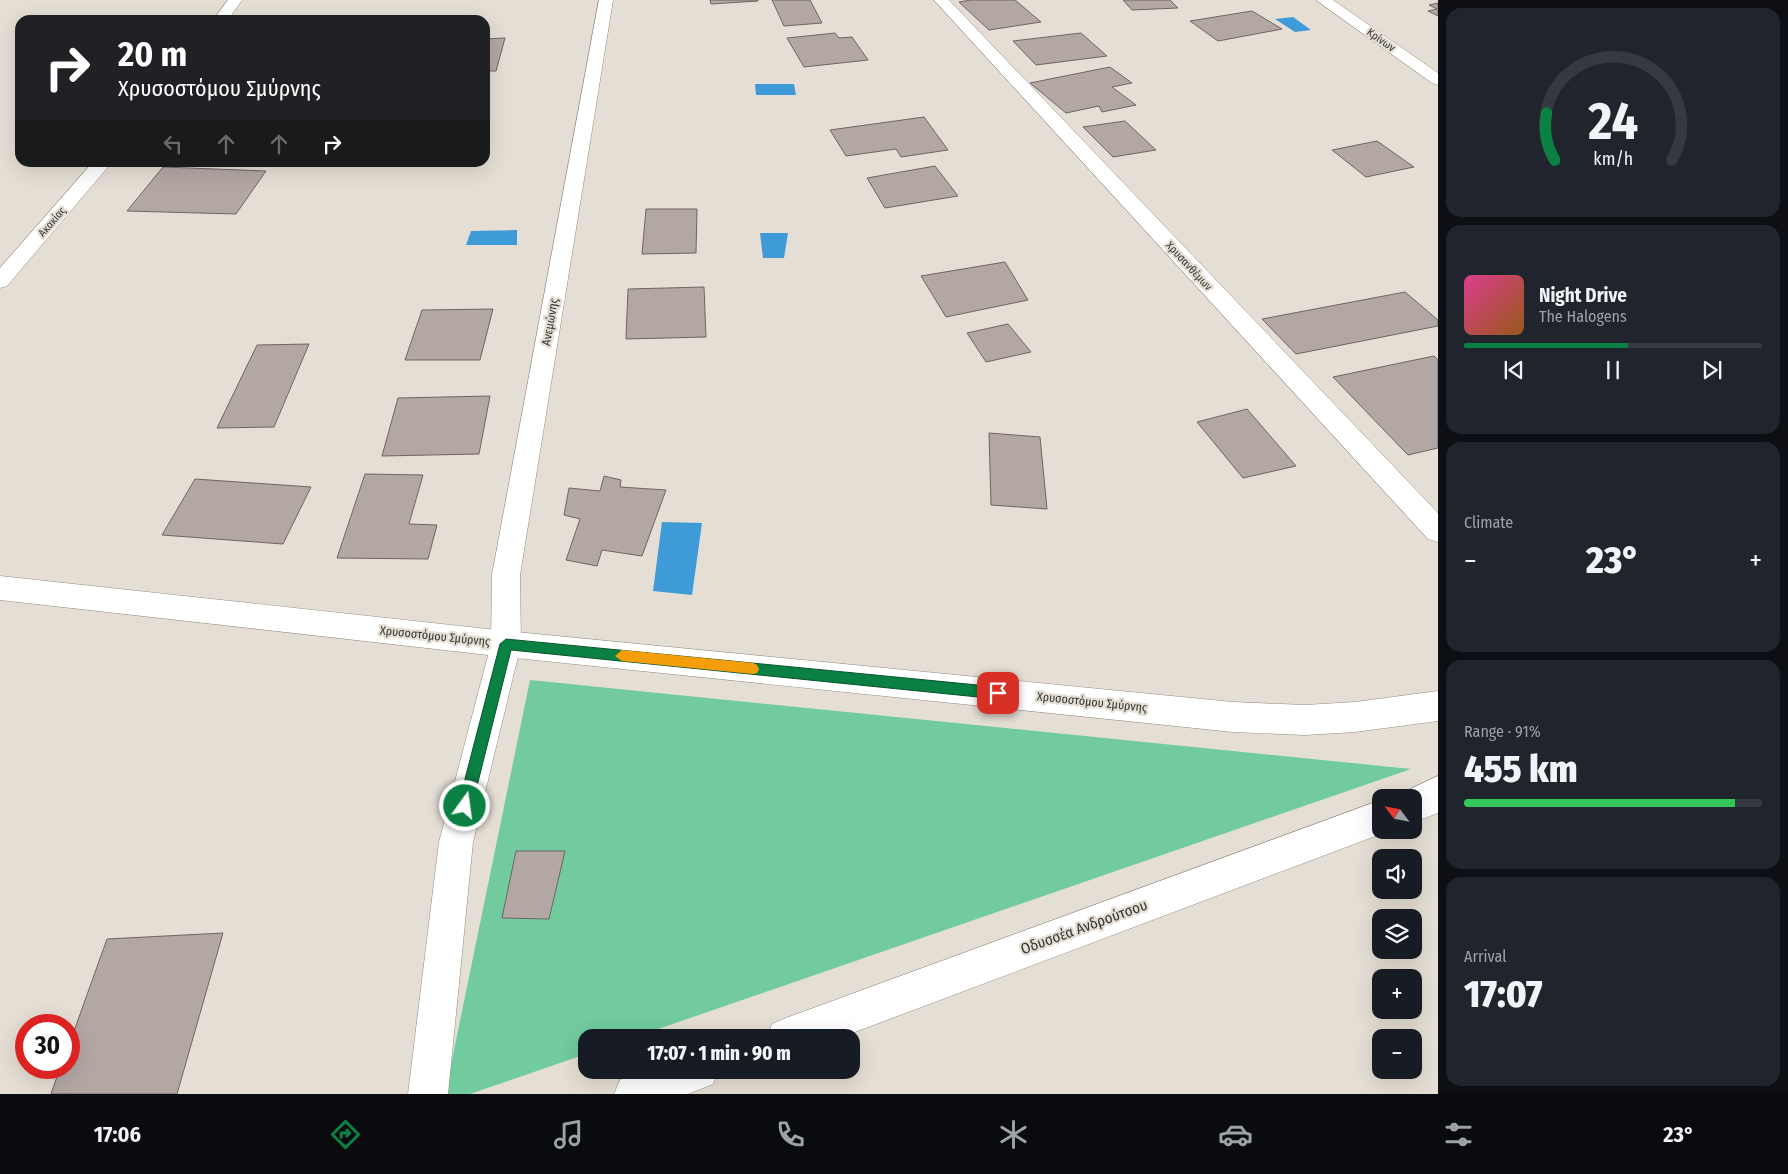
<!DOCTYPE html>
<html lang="en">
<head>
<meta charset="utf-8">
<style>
  :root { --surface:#171b24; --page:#20242c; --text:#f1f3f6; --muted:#9ea1a6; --line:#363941; --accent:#0b8043 }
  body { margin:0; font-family:"Fira Sans Condensed",sans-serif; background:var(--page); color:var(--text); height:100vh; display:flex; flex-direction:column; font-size:19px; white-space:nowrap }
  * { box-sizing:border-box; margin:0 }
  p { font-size:16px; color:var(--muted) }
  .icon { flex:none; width:28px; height:28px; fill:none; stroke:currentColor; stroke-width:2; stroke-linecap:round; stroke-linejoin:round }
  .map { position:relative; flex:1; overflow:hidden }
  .side { display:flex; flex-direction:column; gap:8px; padding:8px; background:#0d0f14; width:350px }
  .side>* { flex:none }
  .guide { position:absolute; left:15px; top:15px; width:475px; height:152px; border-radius:15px; box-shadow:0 5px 20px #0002; background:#202124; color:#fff; overflow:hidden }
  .needle { width:32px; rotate:302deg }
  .buttons { position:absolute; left:1372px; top:789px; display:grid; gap:10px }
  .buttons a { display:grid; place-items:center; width:50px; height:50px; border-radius:10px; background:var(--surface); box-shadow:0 5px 20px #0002; font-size:25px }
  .speed { position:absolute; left:15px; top:1014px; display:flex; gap:10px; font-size:25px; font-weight:700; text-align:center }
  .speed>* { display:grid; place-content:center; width:65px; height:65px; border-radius:50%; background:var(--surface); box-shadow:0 5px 20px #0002; line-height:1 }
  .speed .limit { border:8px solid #d22; background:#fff; color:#111 }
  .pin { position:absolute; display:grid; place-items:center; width:42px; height:42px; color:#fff; margin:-21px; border-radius:10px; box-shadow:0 2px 8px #0006 }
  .me { position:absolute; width:55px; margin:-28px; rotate:14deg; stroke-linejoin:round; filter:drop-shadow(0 0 4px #0008) }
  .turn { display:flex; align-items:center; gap:18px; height:105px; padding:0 20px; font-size:22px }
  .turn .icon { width:65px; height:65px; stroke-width:2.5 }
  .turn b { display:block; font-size:35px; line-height:42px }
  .lanes { display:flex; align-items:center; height:48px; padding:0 20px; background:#0003; justify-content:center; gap:25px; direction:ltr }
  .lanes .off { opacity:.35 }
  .big { font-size:38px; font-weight:800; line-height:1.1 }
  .side .widget { flex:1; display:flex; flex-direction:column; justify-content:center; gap:8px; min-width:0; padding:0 18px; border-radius:15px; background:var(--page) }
  .side .dial { align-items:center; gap:0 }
  .dial svg { height:130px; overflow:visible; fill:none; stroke:var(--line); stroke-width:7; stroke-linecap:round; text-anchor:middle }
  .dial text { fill:var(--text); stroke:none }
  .song { display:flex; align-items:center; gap:15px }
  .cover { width:60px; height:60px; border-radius:8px; background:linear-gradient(135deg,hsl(330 70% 55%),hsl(30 70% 35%)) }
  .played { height:5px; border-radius:2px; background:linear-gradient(90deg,var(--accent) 55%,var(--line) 55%) }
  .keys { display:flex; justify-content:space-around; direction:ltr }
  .heat { display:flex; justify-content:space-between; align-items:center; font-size:28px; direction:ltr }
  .charge { height:8px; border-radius:4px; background:linear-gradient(90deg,#34c759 91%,var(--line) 0) }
  .trip { position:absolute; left:578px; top:1029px; width:282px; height:50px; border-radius:15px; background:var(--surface); box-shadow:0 5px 20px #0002; font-weight:800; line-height:50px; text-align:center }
  .tabs { display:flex; height:80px; justify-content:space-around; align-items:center; background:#090b0e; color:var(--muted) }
  .tabs .icon { width:35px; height:35px }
  .tabs .on { color:var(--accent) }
  .tabs b { font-size:22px; color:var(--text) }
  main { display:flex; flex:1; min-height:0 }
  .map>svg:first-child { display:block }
  .green { fill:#71cb9f }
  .water { fill:#3f9bd7 }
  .building { fill:#b3a7a4; stroke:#6f6462 }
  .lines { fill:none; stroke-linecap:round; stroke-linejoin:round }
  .minor-casing { stroke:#928c83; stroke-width:1 }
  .tertiary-casing { stroke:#928c83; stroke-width:1 }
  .minor { fill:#fff; fill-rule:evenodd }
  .tertiary { fill:#fff; fill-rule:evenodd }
  .route { fill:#0b8043; stroke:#07532c }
  .slow { fill:#f59e0b }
  .labels { text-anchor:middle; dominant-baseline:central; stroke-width:4.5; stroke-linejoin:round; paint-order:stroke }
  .far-street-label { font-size:11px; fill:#373431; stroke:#e4ded4 }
  .street-label { font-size:12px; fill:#373431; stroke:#e4ded4 }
  .near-street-label { font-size:15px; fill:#373431; stroke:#e4ded4 }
</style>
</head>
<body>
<main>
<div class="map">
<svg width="1438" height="1094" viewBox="0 0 1438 1094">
  <rect width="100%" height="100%" fill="#e4ded4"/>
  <path class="green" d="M530,680l881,89 -776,268 -49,1v16l-116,40h-25z"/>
  <path class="water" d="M1293,17l18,13 -16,2 -20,-13z
    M755,84h39l2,11h-40z
    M517,230v15h-51l5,-14z
    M760,233h28l-4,25h-21z
    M662,522l40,1 -10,72 -39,-4z"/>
  <path class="building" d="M710,0h48v1l-47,3z
    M772,0h38l12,23 -38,3z
    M971,0h44l26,22 -52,8 -30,-28z
    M1123,0h47l8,8 -46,2z
    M1438,3v13l-10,-5 9,-2 -8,-4z
    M1252,11l30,18 -64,12 -28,-20z
    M835,33l4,5 13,-1 16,23 -64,7 -17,-29z
    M1081,33l26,23 -71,9 -23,-24z
    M505,38l-9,33h-11v-32z
    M1110,67l22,16 -20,4 24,18 -34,7 -3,-6 -33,7 -36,-30z
    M924,117l24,33 -47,7 -5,-8 -50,7 -16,-26z
    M1125,121l31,29 -43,7 -30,-30z
    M1377,141l37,26 -48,10 -34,-27z
    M935,166l23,30 -73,12 -18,-30z
    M163,167l103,4 -30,43 -109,-3z
    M646,209h51l-1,44 -54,1z
    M1005,262l23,38 -82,17 -25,-41z
    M704,287l2,50 -80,2 2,-50z
    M1405,292l33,28v6l-142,28 -34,-35z
    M493,309l-13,51h-75l17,-50z
    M1008,324l23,28 -45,10 -19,-29z
    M309,344l-35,83 -57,1 40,-83z
    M1434,356l4,4v88l-30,7 -75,-78z
    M490,396l-11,58 -97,2 16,-58z
    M1247,409l49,57 -53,12 -46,-56z
    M989,433l51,4 7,72 -56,-4z
    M365,474l58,1 -14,49 28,1 -9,34 -91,-1z
    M604,476l17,4 -1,7 46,3 -24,66 -40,-6 -5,16 -31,-6 14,-41 -16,-4 5,-27 31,3z
    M195,479l116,8 -28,57 -121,-9z
    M516,851h49l-16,68 -47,-1z
    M223,933l-46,161h-126l9,-26h9v-23l38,-106z"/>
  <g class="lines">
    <defs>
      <path id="minor" d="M228,0h14l-14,20h-15z
        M599,0h14l-93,575 1,69 -48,198 -25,252h-40l31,-252 52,-198 1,-69z
        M934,0h15l489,513v29l-10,-3z
        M1316,0h17l105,73v12l-6,-2z
        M93,162h19l-105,124 -7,2v-20z
        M1438,776v37l-24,9v-24h-14l2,-5z
        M1381,800v30h10l-10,4 -542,204h-72l5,-14 14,-6z
        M644,1070h75l-6,14 -25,10h-74l6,-14z"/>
      <path id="tertiary" d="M0,576l506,55 727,71 72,3 50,-3 83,-11v30l-83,11 -50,3 -72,-3 -727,-75 -506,-57z"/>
    </defs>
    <use href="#minor" class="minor-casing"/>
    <use href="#tertiary" class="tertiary-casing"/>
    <use href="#minor" class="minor"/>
    <use href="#tertiary" class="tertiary"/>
  </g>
  <path class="route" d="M506,639l492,48 4,2 2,4 -2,4 -4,2 -487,-49 -39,156 -2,5 -5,2 -5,-2 -2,-5 42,-162z"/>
  <path class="slow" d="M622,650l131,13 4,2 2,4 -2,4 -4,1 -131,-13 -7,-5z"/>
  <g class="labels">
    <g class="far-street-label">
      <text transform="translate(1381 40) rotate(35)">Κρίνων</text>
      <text transform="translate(52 222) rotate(-49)">Ακακίας</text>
      <text transform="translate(1189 266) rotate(47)">Χρυσανθέμων</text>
    </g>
    <g class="street-label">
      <text transform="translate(550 322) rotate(-80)">Ανεμώνης</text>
      <text transform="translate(435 636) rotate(6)">Χρυσοστόμου Σμύρνης</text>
      <text transform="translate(1092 702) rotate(6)">Χρυσοστόμου Σμύρνης</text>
    </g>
    <g class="near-street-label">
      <text transform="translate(1084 927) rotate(-20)">Οδυσσέα Ανδρούτσου</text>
    </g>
  </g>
</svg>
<div class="buttons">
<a><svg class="needle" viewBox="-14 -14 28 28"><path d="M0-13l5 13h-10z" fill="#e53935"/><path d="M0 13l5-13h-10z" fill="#9ea1a6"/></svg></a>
<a><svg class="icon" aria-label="sound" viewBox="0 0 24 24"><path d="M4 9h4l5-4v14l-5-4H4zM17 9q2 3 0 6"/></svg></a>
<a><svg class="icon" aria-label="layers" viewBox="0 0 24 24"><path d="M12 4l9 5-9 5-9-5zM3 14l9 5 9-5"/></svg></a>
<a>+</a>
<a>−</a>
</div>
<div class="speed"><div class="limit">30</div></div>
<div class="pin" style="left:998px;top:693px;background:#d93025"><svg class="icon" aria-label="arrive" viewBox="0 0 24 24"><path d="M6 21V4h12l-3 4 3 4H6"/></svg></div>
<svg class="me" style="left:465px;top:806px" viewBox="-20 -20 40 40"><circle r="17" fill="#0b8043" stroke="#fff" stroke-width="3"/><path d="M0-11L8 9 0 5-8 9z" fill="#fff"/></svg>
<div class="trip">17:07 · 1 min · 90 m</div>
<div class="guide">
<div class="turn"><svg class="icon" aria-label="right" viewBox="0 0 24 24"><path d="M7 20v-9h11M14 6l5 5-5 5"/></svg><div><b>20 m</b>Χρυσοστόμου Σμύρνης</div></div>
<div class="lanes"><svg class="icon off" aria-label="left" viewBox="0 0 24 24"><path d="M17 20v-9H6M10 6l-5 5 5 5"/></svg><svg class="icon off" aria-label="ahead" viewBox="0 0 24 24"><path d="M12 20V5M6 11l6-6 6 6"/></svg><svg class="icon off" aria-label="ahead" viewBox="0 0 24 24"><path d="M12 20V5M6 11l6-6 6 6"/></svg><svg class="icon" aria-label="right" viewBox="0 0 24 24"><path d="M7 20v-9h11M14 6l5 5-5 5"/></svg></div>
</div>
</div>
<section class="side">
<div class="widget dial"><svg viewBox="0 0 100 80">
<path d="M14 69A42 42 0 1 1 86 69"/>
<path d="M14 69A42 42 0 0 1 9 40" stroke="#0b8043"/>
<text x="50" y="56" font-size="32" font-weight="700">24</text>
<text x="50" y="72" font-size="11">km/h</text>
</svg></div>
<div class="widget">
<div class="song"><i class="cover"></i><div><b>Night Drive</b><p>The Halogens</p></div></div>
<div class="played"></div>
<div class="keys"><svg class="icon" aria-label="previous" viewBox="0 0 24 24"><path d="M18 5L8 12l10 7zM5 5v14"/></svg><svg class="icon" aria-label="pause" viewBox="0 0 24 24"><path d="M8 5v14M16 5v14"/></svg><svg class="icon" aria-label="next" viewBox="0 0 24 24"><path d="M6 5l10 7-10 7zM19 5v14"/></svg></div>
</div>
<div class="widget"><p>Climate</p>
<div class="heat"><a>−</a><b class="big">23°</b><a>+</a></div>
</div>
<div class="widget"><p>Range · 91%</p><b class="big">455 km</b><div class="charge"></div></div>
<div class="widget"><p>Arrival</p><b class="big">17:07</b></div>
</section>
</main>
<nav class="tabs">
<b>17:06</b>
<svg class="icon on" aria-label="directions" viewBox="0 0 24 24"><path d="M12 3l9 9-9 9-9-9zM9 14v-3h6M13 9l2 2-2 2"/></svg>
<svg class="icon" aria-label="music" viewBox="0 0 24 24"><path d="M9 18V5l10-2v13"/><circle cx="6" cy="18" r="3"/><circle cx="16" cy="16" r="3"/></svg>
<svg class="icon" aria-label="phone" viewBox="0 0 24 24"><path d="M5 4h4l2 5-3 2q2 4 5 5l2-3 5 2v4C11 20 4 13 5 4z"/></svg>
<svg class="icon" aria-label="climate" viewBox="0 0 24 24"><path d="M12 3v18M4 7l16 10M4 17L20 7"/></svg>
<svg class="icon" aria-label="car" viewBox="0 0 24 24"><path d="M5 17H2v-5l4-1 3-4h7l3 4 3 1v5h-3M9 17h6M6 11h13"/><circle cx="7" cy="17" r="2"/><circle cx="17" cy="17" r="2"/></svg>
<svg class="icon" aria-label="filters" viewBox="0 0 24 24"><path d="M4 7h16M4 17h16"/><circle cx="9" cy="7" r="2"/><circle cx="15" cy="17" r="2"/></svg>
<b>23°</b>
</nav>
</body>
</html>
